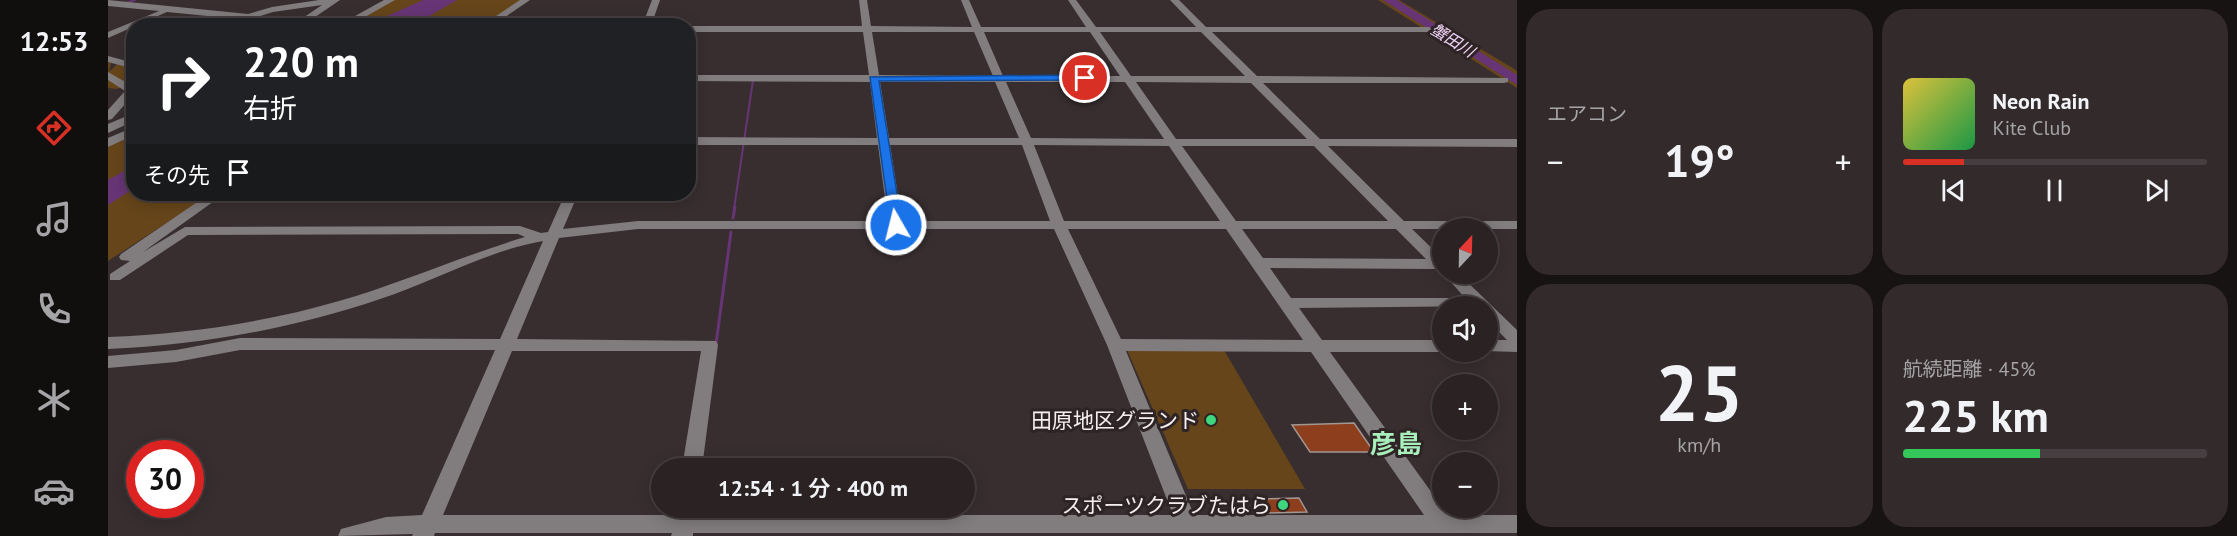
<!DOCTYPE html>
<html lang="ja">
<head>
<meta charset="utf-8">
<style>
  :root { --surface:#2a2223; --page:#322a2b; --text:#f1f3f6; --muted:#a5a4a6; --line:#463f41; --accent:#d93025 }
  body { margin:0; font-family:"PT Sans","Noto Sans JP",sans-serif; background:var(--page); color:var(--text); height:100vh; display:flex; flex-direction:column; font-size:22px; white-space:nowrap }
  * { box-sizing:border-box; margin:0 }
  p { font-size:20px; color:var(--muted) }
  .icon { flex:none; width:33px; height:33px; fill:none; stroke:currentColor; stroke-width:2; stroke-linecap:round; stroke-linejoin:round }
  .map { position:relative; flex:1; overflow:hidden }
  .side { display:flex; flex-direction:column; gap:9px; padding:9px; background:#171313; width:720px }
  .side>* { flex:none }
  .guide { position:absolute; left:18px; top:18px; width:570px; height:183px; border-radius:24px; box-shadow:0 3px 15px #0003,0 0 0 2px var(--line); background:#202124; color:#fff; overflow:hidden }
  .needle { width:39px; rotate:22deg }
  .controls { position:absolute; left:1324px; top:218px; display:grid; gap:12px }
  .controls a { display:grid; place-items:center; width:66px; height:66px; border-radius:50%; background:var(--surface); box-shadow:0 3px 15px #0003,0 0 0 2px var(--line); font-size:30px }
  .speed { position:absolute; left:18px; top:440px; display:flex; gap:12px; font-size:30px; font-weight:700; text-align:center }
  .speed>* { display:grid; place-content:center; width:78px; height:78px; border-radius:50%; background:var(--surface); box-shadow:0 3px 15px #0003,0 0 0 2px var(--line); line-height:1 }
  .speed .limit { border:9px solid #d22; background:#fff; color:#111 }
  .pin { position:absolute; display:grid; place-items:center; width:51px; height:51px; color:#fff; margin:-26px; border:3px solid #fff; border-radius:50%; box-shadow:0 2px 6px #0007 }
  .me { position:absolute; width:66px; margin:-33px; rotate:352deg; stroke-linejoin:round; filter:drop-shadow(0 0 4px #0008) }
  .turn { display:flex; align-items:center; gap:21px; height:126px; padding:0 18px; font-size:27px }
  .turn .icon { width:78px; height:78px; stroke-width:2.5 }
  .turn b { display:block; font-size:42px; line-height:51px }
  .then { display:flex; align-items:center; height:57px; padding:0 18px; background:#0003; gap:12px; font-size:22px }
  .big { font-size:45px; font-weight:600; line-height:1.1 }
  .side .widget { flex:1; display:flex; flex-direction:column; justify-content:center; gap:9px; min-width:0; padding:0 21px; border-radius:24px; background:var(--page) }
  .side .dial { align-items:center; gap:0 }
  .dial b { font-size:78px; line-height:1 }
  .song { display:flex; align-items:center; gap:18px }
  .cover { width:72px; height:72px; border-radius:9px; background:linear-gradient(135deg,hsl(50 70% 55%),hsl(140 70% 35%)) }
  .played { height:6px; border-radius:3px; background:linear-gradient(90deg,var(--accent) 20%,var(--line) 20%) }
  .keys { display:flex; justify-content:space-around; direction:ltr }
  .heat { display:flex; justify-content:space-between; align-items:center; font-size:33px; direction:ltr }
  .charge { height:9px; border-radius:4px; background:linear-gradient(90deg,#34c759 45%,var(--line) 0) }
  .side .tiles { flex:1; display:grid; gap:9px; grid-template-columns:repeat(2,1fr) }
  .trip { position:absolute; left:543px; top:458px; width:324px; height:60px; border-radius:30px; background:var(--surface); box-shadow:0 3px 15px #0003,0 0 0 2px var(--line); font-weight:600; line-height:60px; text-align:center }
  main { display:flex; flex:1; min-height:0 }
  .menu { display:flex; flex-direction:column; width:108px; justify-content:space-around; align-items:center; background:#110e0e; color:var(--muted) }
  .menu .icon { width:42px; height:42px }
  .menu .current { color:var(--accent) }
  .menu b { font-size:27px; color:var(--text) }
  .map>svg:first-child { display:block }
  .green { fill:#66451a }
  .water { fill:#673575 }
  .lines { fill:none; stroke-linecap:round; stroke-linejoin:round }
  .stream-far1 { stroke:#673575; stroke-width:2 }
  .stream { stroke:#673575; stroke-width:3 }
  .river { fill:#673575; fill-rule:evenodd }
  .building { fill:#8d3f1d; stroke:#a19692; stroke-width:1.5 }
  .minor { fill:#817c7e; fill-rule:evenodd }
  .route { fill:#1a73e8; stroke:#114b97; stroke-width:1.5 }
  .poi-dot { fill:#3ed77d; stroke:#2e2425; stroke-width:2 }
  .labels { text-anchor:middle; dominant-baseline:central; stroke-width:6; stroke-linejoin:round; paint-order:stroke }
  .far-water-label { font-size:16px; font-style:italic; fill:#f3d6fb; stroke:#2e2425 }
  .near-poi-label { font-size:21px; fill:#f6eff0; stroke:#2e2425; text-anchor:end }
  .near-quarter-label { font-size:26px; font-weight:bold; fill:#a8efbc; stroke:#2e2425 }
</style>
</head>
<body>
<main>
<nav class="menu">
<b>12:53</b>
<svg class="icon current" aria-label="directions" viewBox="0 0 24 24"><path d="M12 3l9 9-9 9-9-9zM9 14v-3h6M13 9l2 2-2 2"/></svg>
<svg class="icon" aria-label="music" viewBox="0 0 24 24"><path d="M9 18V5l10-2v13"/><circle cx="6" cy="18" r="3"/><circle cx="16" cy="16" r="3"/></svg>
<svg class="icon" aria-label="phone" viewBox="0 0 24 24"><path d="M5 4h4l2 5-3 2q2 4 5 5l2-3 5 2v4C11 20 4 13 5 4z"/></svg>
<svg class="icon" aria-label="climate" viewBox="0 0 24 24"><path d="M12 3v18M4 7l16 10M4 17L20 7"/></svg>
<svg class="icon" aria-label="car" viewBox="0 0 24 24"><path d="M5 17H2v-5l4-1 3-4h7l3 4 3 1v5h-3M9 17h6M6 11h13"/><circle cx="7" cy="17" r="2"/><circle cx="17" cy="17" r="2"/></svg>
</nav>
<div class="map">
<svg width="1409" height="536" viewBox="0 0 1409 536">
  <rect width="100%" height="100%" fill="#382e2f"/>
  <path class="green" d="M284,0h134l-41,25 -144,1z
    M1270,0h21l112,67 6,4v17z
    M150,19l37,2 -7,4 -62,1 9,-5z
    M0,62l3,1 -2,9 8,-8 16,4v15l-16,6 -9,-1z
    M25,130l1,64h77l-103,67v-118z
    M1019,350h97l81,139h-117z"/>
  <path class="water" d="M315,0h34l-43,25h-47z
    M25,166v23l-25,16v-25z"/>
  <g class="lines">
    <path class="stream-far1" d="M18,3l9,-3
      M626,209l19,-129"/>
    <path class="stream" d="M625,218l2,-11
      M608,344l15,-112"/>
    <path class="river" d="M1275,0h14l120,75v10z"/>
  </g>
  <path class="building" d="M1246,423l20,29h-64l-18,-27z
    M1191,498l8,14 -41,1 -8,-14z"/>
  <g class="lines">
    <path class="minor" d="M0,0l140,14 24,-7 47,-7h21l-38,26h-11l31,-21 -49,7 -25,8 -81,-8 -59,26v-6l51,-21 -51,-5z
      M276,0h11l-46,26h-12z
      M412,0h10l-38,26h-11z
      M544,0h8l-9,26h-9z
      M751,0h8l4,26 101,1 -11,-27h8l12,27h105l-18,-27h8l20,27h100l-26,-27h9l27,27h223l5,3 -2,2h-220l45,44 251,2v4l-4,1h-241l57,56h197v8l-189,-1 76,75h113v8h-105l31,30v14h15l59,57v22l-32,-1h3v-11h19l-19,-19v-15l-189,2 23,32h121v11h3l-3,1h-113l118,163h69v18h-824v3h-22l1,-3h-237l-1,3h-22l1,-2 -75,2 3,-7 45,-12 36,-2 73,-165h-255l-64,12 -68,6v-12l68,-6 64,-12 260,1 43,-98c-54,9 -110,41 -163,58 -88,30 -179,46 -272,50v-12c78,-3 155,-14 231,-36 63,-18 123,-45 186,-64l-7,-3 -330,1 -68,45h-10v-6l20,-13 -9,-1 -2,-3 2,-3 88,-60h15l-81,58 42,-25 335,-1 21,7 7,-1 17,-38h13l-15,35 75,-8h250l-10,-76h-190v-8l189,1 -7,-56 -182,-1v-6h181l-6,-43h-175v-6h174zM764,32h102l19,44 -114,-1zM876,32h106l30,44h-117zM992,32h101l44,44h-114zM772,82h115l24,56h-130zM898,82h119l39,57 -133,-1zM1028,82l115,1 56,56h-131zM782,145h132l28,76h-148zM926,145l135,1 51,75h-156zM1074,146h132l74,75h-152zM530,229h416l53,116 66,170h-478l1,-8h-20l-2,8h-231l69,-164h189l-19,117h20l16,-123 -2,-4 -199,-2 42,-101zM960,229h158l77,111 -182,-1zM1134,229h154l30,30 -163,-1zM1162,268l165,1 7,3 23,26h-174zM1018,351l185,1 113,163h-230z
      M0,56l26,7v6l-26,-7z
      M0,72l26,15v7l-22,25 -4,1v-10l17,-19 -17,-11z
      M26,113v8l-26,12v-9z
      M26,127v8l-26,12v-9z"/>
  </g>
  <path class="route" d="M977,75l4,1v4l-210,1 23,144 -2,3h-9l-21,-151z"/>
  <g class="poi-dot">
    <circle cx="1103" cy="420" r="6"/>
    <circle cx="1175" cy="505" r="6"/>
  </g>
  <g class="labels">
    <g class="far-water-label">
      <text transform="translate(1345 40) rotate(32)">蟹田川</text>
    </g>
    <g class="near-poi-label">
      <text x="1091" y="420">田原地区グランド</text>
      <text x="1163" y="505">スポーツクラブたはら</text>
    </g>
    <g class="near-quarter-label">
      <text x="1288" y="443">彦島</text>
    </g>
  </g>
</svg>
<div class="controls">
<a><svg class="needle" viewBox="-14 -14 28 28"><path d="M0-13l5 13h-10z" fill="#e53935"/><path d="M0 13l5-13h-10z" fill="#a5a4a6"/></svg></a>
<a><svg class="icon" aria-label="sound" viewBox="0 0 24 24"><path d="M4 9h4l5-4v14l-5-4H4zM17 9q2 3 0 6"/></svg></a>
<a>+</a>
<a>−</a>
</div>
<div class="speed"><div class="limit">30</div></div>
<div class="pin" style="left:977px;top:78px;background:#d93025"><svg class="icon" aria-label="arrive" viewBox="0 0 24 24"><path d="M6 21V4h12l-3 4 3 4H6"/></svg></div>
<svg class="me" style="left:788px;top:225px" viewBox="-20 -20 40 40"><circle r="17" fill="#1a73e8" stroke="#fff" stroke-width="3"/><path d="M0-11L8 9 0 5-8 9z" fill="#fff"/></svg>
<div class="trip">12:54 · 1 分 · 400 m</div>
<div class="guide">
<div class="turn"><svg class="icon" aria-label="right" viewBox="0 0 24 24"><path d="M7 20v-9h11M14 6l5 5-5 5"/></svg><div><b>220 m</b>右折</div></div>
<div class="then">その先<svg class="icon" aria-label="arrive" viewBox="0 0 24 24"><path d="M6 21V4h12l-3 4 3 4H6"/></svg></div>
</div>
</div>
<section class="side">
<div class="tiles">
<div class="widget"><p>エアコン</p>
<div class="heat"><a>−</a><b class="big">19°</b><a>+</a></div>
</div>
<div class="widget">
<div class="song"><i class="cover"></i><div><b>Neon Rain</b><p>Kite Club</p></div></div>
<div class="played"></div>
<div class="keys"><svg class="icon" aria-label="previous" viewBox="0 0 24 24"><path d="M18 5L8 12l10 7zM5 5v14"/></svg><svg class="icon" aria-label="pause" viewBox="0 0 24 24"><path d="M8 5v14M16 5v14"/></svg><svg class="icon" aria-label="next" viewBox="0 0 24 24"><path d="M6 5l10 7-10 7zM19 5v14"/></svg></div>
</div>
<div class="widget dial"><b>25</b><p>km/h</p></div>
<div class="widget"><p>航続距離 · 45%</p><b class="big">225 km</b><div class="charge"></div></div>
</div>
</section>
</main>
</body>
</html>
